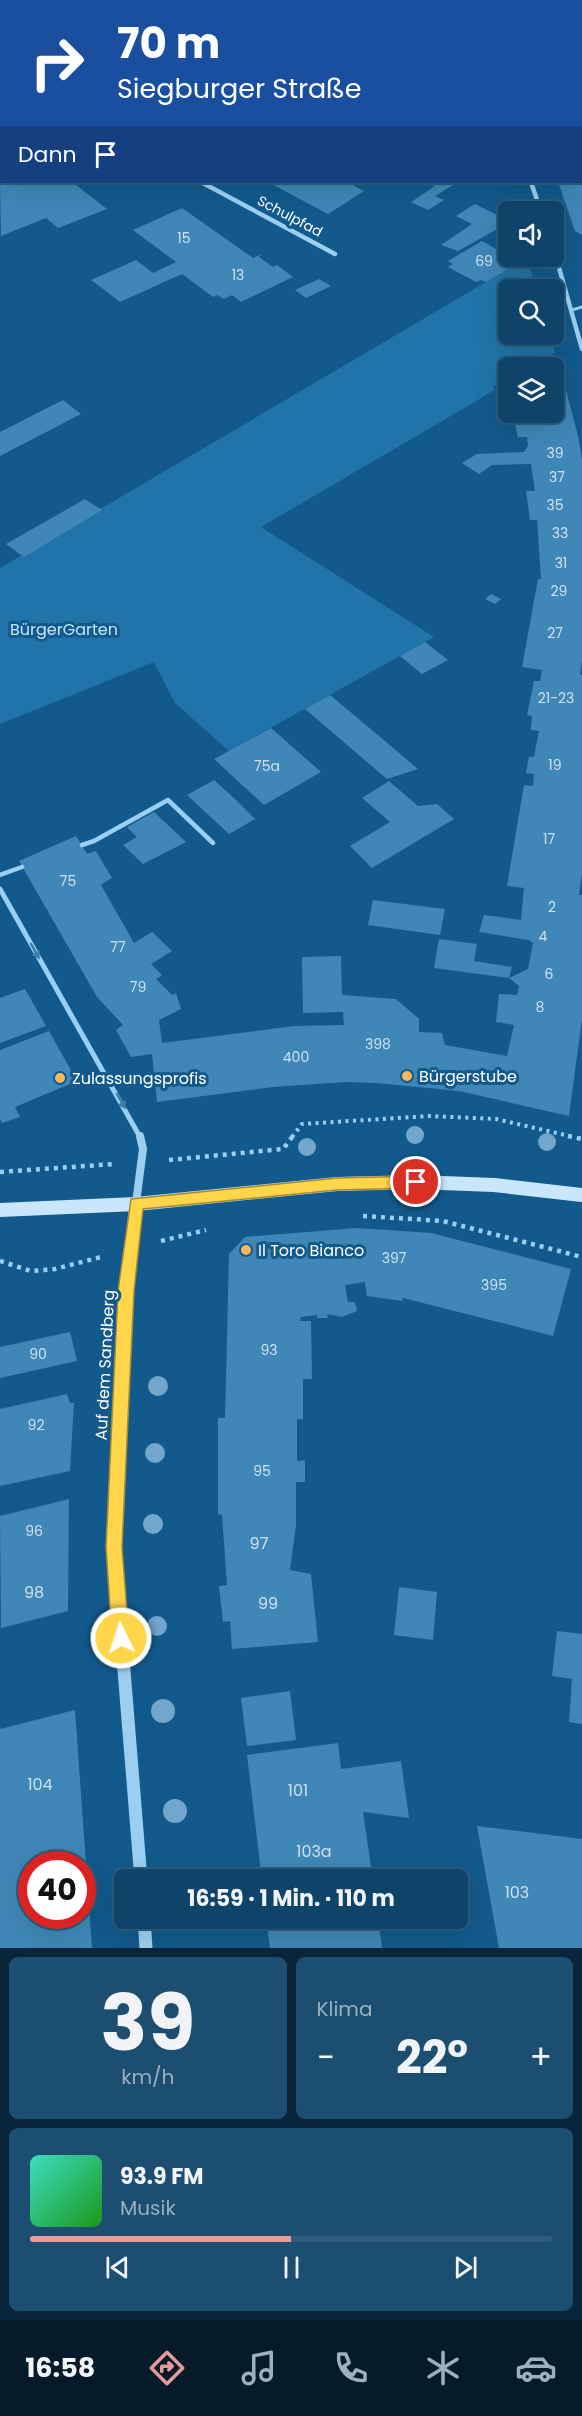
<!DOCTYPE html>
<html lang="de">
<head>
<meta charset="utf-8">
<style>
  :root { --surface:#0e4469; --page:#1c4e71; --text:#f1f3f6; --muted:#9bb0c0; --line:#2e5c7d; --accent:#e69b98 }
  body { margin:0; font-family:Poppins,sans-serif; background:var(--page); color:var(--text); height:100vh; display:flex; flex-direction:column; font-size:22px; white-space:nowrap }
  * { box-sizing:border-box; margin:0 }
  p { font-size:20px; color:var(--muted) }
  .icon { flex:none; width:33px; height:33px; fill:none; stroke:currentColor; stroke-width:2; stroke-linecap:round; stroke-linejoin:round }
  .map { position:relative; height:1948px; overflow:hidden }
  .panel { display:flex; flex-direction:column; gap:9px; padding:9px; background:#08253a; flex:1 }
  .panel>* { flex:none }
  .banner { position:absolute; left:0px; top:0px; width:582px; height:183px; box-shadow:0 6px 24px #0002,0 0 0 2px var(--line); background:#1a4fa0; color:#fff; overflow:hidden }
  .fabs { position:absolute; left:498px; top:201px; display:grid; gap:12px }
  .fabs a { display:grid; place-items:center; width:66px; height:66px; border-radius:9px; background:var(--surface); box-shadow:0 6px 24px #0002,0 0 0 2px var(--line); font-size:30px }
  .speed { position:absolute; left:18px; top:1851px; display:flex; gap:12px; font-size:30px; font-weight:700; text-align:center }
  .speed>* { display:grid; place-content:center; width:78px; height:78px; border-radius:50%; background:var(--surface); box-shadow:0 6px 24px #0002,0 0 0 2px var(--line); line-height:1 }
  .speed .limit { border:9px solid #d22; background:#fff; color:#111 }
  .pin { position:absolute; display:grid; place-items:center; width:51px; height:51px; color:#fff; margin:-26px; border:3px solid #fff; border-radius:50%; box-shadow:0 2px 6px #0007 }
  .me { position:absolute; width:66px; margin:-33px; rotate:356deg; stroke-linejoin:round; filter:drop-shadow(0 0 4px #0008) }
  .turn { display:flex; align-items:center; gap:21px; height:126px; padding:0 18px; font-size:27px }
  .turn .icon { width:78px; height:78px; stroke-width:2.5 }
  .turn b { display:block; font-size:42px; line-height:51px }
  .then { display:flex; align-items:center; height:57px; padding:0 18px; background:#0003; gap:12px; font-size:22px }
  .big { font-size:45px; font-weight:700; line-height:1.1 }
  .panel .card { flex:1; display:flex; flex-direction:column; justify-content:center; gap:9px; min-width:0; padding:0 21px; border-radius:9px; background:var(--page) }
  .panel .dial { align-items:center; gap:0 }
  .dial b { font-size:78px; line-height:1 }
  .song { display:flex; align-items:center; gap:18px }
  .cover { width:72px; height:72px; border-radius:9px; background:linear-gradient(135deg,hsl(170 70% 55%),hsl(120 70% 35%)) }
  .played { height:6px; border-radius:3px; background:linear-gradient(90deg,var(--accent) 50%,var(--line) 50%) }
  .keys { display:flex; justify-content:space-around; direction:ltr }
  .heat { display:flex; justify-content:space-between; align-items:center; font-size:33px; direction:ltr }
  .panel .tiles { flex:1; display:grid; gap:9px; grid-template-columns:1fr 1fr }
  .card:last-child { grid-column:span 2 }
  .trip { position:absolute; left:114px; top:1869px; width:354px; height:60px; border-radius:9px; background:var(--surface); box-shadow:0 6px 24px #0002,0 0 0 2px var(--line); font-weight:700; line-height:60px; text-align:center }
  .menu { display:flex; height:96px; justify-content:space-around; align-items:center; background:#061b2a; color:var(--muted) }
  .menu .icon { width:42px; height:42px }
  .menu .on { color:var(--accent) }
  .menu b { font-size:27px; color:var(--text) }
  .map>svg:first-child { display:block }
  .green { fill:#2174a9 }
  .building { fill:#3f87b7; fill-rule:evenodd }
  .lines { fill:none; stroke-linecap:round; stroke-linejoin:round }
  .path-far1 { stroke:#9acff1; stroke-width:4; stroke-dasharray:3 4.5; stroke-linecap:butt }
  .path { stroke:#9acff1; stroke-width:4.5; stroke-dasharray:4 5; stroke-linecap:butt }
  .service-far1 { stroke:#9acff1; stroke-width:3 }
  .service { stroke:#9acff1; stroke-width:4.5 }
  .minor-far2 { stroke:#9acff1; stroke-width:4.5 }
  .minor-far1 { stroke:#9acff1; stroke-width:5 }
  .minor { stroke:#9acff1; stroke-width:8 }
  .tertiary { stroke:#9acff1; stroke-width:13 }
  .secondary { stroke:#c9e6fc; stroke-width:14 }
  .tree { fill:#72a6ca }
  .oneway { fill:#3b7daa }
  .route { fill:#ffd54a; stroke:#a68a30; stroke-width:1.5 }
  .poi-dot { fill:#ffb65a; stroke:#125a8c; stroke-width:2 }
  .labels { text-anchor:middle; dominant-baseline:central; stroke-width:6; stroke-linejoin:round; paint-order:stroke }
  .far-street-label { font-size:14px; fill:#fff; stroke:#125a8c }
  .number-label { font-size:14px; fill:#cfe1ed }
  .park-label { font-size:16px; fill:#c1e5fc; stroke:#125a8c }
  .poi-label { font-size:16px; fill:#fff; stroke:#125a8c; text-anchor:start }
  .street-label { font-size:16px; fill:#fff; stroke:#125a8c }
  .near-number-label { font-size:16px; fill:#cfe1ed }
</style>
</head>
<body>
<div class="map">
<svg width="582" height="1948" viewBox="0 0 582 1948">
  <rect width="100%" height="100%" fill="#125a8c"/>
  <path class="green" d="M527,258l9,31 -28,1v44l41,1 6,18 -30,14 -17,1v9l-15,10 2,3 -234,137 173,110 -205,114 -54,-48 -21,-41 -154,62v-156z"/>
  <path class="building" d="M0,182h72l35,27 -49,19 -12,-10 -45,18z
    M268,182h79l17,9 -36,23z
    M437,182h21l-23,14 9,4 -16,10 -17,-8 24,-16 -4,-1z
    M558,182h24v53l-7,-4z
    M475,204l33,16v3l-50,28 -17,-6 31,-21 -16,-8z
    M182,208l71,50 9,-4 -3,3 14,10 4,-2 16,12 -52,25 -9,-7 -8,4 -7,-4 -4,2 -31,-23 -62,28 -29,-22 45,-20 17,13 23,-11 -43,-32z
    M482,241l26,15 12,6 -34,20 -5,-2 -5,2 -28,-15 5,-3 -5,-3z
    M319,279l12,7 -25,12 -11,-8z
    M562,375l16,61 4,24v201l-2,13 2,1v198l-3,22h3v124l-13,97 -110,-25 -82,-8 -31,-1 -73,5 -116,15 -5,-48 -21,3 -15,-27 7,-5 -26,-28 -78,-136 57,-25 11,18 9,-3 16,27 -11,7 33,58 18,-11 20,19 -21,13 11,11 -6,4 16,16 4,-2 5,16 -22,11 3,23 132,-17 50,-1 -1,-13 -40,1 -1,-56 39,-1 1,39 54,4 23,20v13l23,1 3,12 62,11 7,-31 -18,-3 3,-28 18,1 2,-9 -10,-8 19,-9 5,-26 -4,-3 -50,-8 5,-17 37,5 3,-32 -17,-2 17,-101 9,1 1,-12 -8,-1 3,-16h5l5,-26 -8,-1 1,-14 -5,-1 7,-34h6l2,-11 -20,-3 16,-88h3l-4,-59h-7l-4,-29h9l-4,-27 -39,1 -13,9 -17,-11 15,-9 47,-2 4,-6 -1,-9h-9l-6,-25h42v-32z
    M63,400l18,14 -81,42v-24z
    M85,499l17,11 -78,47 -18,-13z
    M491,594l10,5 -6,5 -10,-5z
    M425,642l23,18 -26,14 -22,-18z
    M330,695l49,41 39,33 -31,10 -82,-70z
    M271,728l50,44 -57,33 -50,-46z
    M214,780l21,19 20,20 -26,15 -42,-39z
    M389,781l29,25 19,-2 17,15 -82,49 -22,-22 40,-24 -28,-24z
    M154,812l32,30 -43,22 -20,-19 14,-8 -10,-10z
    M373,900l72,9 -5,26 -72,-10z
    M439,939l38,5 -3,17 38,6 -3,11 -75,-10z
    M25,989l21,37 -46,17v-45z
    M49,1031l28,50 -62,26 5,10 -18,6 -2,-4v-69z
    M357,1228l74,5 140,36 -18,67 -150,-38 -1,3 -35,-5 -2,-14 -20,3 3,17h7l2,9 -15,6 -15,-3 1,4h-11v-3l-16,2 -1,4h11l1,58h-9v40h-6v42l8,-1v22h-9v43l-6,45 21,4 7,68 -86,7 -2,-28 -7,1 -4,-36 8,-1 -5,-70 -4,-1v-96h7l4,-164 16,-17z
    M70,1332l7,29 -77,17v-31z
    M67,1394l3,9h4l-4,68 -70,15v-77z
    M69,1499l-1,112 -67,17 -1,-112z
    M399,1587l38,5 -4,48 -39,-5z
    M557,1631l25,3v90l-13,-2 3,-43 -20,-3z
    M290,1691l6,49 -49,6 -6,-48z
    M75,1710l17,238h-92v-219zM32,1864h50v52h-50z
    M338,1743l3,26 60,-8 8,57 -46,-6 10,68h-111l-15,-125z
    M477,1826l105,13v109h-83z
    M266,1918h112l4,30h-112z"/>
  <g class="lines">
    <path class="path-far1" d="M292,1137l10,-13 128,-8 66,3 78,18"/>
    <path class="path" d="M568,1136l14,3
      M169,1160l114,-11 10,-13
      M0,1172l114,-8
      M363,1216l80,5 139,36
      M161,1241l45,-11
      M0,1261l31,10 24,-2 46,-12"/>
    <path class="service-far1" d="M572,310l10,-3"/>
    <path class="service" d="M82,845l12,-4 74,-41 45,43
      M0,875l22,-8"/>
    <path class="minor-far2" d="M169,2l3,-2
      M252,2l3,-2
      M201,182l134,72
      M531,182l10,30
      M554,250l28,99"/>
    <path class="minor-far1" d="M0,889l140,248"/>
    <path class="minor" d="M136,1203l7,-54 -3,-13"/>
    <path class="tertiary" d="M136,1204l-10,87 -12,256 27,333
      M144,1918l2,30"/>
    <path class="secondary" d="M0,1210l136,-6 201,-20 79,-2 78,3 88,10"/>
  </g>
  <g class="tree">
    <circle cx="415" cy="1135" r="9"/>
    <circle cx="547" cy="1142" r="9"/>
    <circle cx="307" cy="1147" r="9"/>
    <circle cx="158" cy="1386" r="10"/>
    <circle cx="155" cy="1453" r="10"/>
    <circle cx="153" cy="1524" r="10"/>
    <circle cx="157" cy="1626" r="10"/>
    <circle cx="163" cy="1711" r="12"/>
    <circle cx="175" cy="1811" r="12"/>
  </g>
  <defs><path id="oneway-solid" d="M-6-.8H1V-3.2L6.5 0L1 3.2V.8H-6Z" transform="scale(1.5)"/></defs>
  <g class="oneway">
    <use href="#oneway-solid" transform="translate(35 951) rotate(61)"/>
    <use href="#oneway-solid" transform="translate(121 1101) rotate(60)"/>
  </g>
  <path class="route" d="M416,1176l5,1 2,5 -2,4 -5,2 -79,2 -194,19 -9,82 -12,256 7,91 -2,5 -6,3 -6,-3 -3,-5 -6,-91 12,-256 13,-92 206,-21z"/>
  <g class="poi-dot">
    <circle cx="407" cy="1076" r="6"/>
    <circle cx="60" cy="1078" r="6"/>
    <circle cx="246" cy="1250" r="6"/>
  </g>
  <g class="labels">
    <g class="far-street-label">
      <text transform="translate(290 216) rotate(28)">Schulpfad</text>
    </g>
    <g class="number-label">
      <text x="184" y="238">15</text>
      <text x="484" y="261">69</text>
      <text x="238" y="275">13</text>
      <text x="555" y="453">39</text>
      <text x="557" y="477">37</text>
      <text x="555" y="505">35</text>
      <text x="560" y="533">33</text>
      <text x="561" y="563">31</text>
      <text x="559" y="591">29</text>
      <text x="555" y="633">27</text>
      <text x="556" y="698">21-23</text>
      <text x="555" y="765">19</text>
      <text x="267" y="766">75a</text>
      <text x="549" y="839">17</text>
      <text x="68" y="881">75</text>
      <text x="552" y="907">2</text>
      <text x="543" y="936">4</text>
      <text x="118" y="947">77</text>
      <text x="549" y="974">6</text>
      <text x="138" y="987">79</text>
      <text x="540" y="1007">8</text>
      <text x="378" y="1044">398</text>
      <text x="296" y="1057">400</text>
      <text x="394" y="1258">397</text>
      <text x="494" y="1285">395</text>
      <text x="269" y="1350">93</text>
      <text x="38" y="1354">90</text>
      <text x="36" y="1425">92</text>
      <text x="262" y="1471">95</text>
      <text x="34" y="1531">96</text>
    </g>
    <g class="park-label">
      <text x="64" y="629">BürgerGarten</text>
    </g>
    <g class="poi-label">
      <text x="419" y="1076">Bürgerstube</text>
      <text x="72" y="1078">Zulassungsprofis</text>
      <text x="258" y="1250">Il Toro Bianco</text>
    </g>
    <g class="street-label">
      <text transform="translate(105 1365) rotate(-87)">Auf dem Sandberg</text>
    </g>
    <g class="near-number-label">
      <text x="259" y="1543">97</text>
      <text x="34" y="1592">98</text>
      <text x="268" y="1603">99</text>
      <text x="40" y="1784">104</text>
      <text x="298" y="1790">101</text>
      <text x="314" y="1851">103a</text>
      <text x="517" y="1892">103</text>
    </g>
  </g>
</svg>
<div class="fabs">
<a><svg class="icon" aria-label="sound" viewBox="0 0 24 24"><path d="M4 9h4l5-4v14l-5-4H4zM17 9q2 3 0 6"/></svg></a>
<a><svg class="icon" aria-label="search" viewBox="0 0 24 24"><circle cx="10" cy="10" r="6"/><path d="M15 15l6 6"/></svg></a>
<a><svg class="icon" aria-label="layers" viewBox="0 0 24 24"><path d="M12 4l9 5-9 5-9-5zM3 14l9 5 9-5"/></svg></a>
</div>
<div class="speed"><div class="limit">40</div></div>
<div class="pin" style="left:416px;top:1182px;background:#d93025"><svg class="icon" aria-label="arrive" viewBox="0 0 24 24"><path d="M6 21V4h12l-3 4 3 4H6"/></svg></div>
<svg class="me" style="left:121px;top:1638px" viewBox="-20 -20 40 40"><circle r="17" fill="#ffd54a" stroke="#fff" stroke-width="3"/><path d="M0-11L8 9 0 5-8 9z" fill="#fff"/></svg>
<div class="trip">16:59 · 1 Min. · 110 m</div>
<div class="banner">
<div class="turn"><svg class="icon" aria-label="right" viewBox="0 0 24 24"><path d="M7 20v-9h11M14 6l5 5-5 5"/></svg><div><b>70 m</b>Siegburger Straße</div></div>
<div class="then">Dann<svg class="icon" aria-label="arrive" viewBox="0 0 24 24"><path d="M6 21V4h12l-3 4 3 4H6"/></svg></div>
</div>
</div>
<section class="panel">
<div class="tiles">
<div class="card dial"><b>39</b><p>km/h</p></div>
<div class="card"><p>Klima</p>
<div class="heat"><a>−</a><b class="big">22°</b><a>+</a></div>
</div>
<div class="card">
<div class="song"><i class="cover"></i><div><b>93.9 FM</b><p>Musik</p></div></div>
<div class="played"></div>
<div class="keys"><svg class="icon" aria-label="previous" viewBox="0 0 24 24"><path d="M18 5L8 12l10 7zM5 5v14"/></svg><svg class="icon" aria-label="pause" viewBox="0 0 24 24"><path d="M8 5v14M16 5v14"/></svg><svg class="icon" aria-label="next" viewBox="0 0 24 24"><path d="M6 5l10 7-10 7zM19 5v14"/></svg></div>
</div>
</div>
</section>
<nav class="menu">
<b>16:58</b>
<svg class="icon on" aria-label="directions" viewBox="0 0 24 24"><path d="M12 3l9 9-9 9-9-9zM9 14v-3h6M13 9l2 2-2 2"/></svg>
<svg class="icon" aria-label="music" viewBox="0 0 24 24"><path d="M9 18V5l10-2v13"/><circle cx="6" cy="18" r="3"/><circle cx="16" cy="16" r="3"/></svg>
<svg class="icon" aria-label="phone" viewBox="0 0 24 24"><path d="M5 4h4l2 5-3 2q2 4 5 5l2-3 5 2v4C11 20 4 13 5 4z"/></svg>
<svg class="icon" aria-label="climate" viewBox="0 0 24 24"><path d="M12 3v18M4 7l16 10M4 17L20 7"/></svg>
<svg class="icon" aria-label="car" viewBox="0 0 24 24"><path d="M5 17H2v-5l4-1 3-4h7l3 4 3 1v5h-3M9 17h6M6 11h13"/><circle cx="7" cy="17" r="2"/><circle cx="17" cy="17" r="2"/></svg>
</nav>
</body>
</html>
